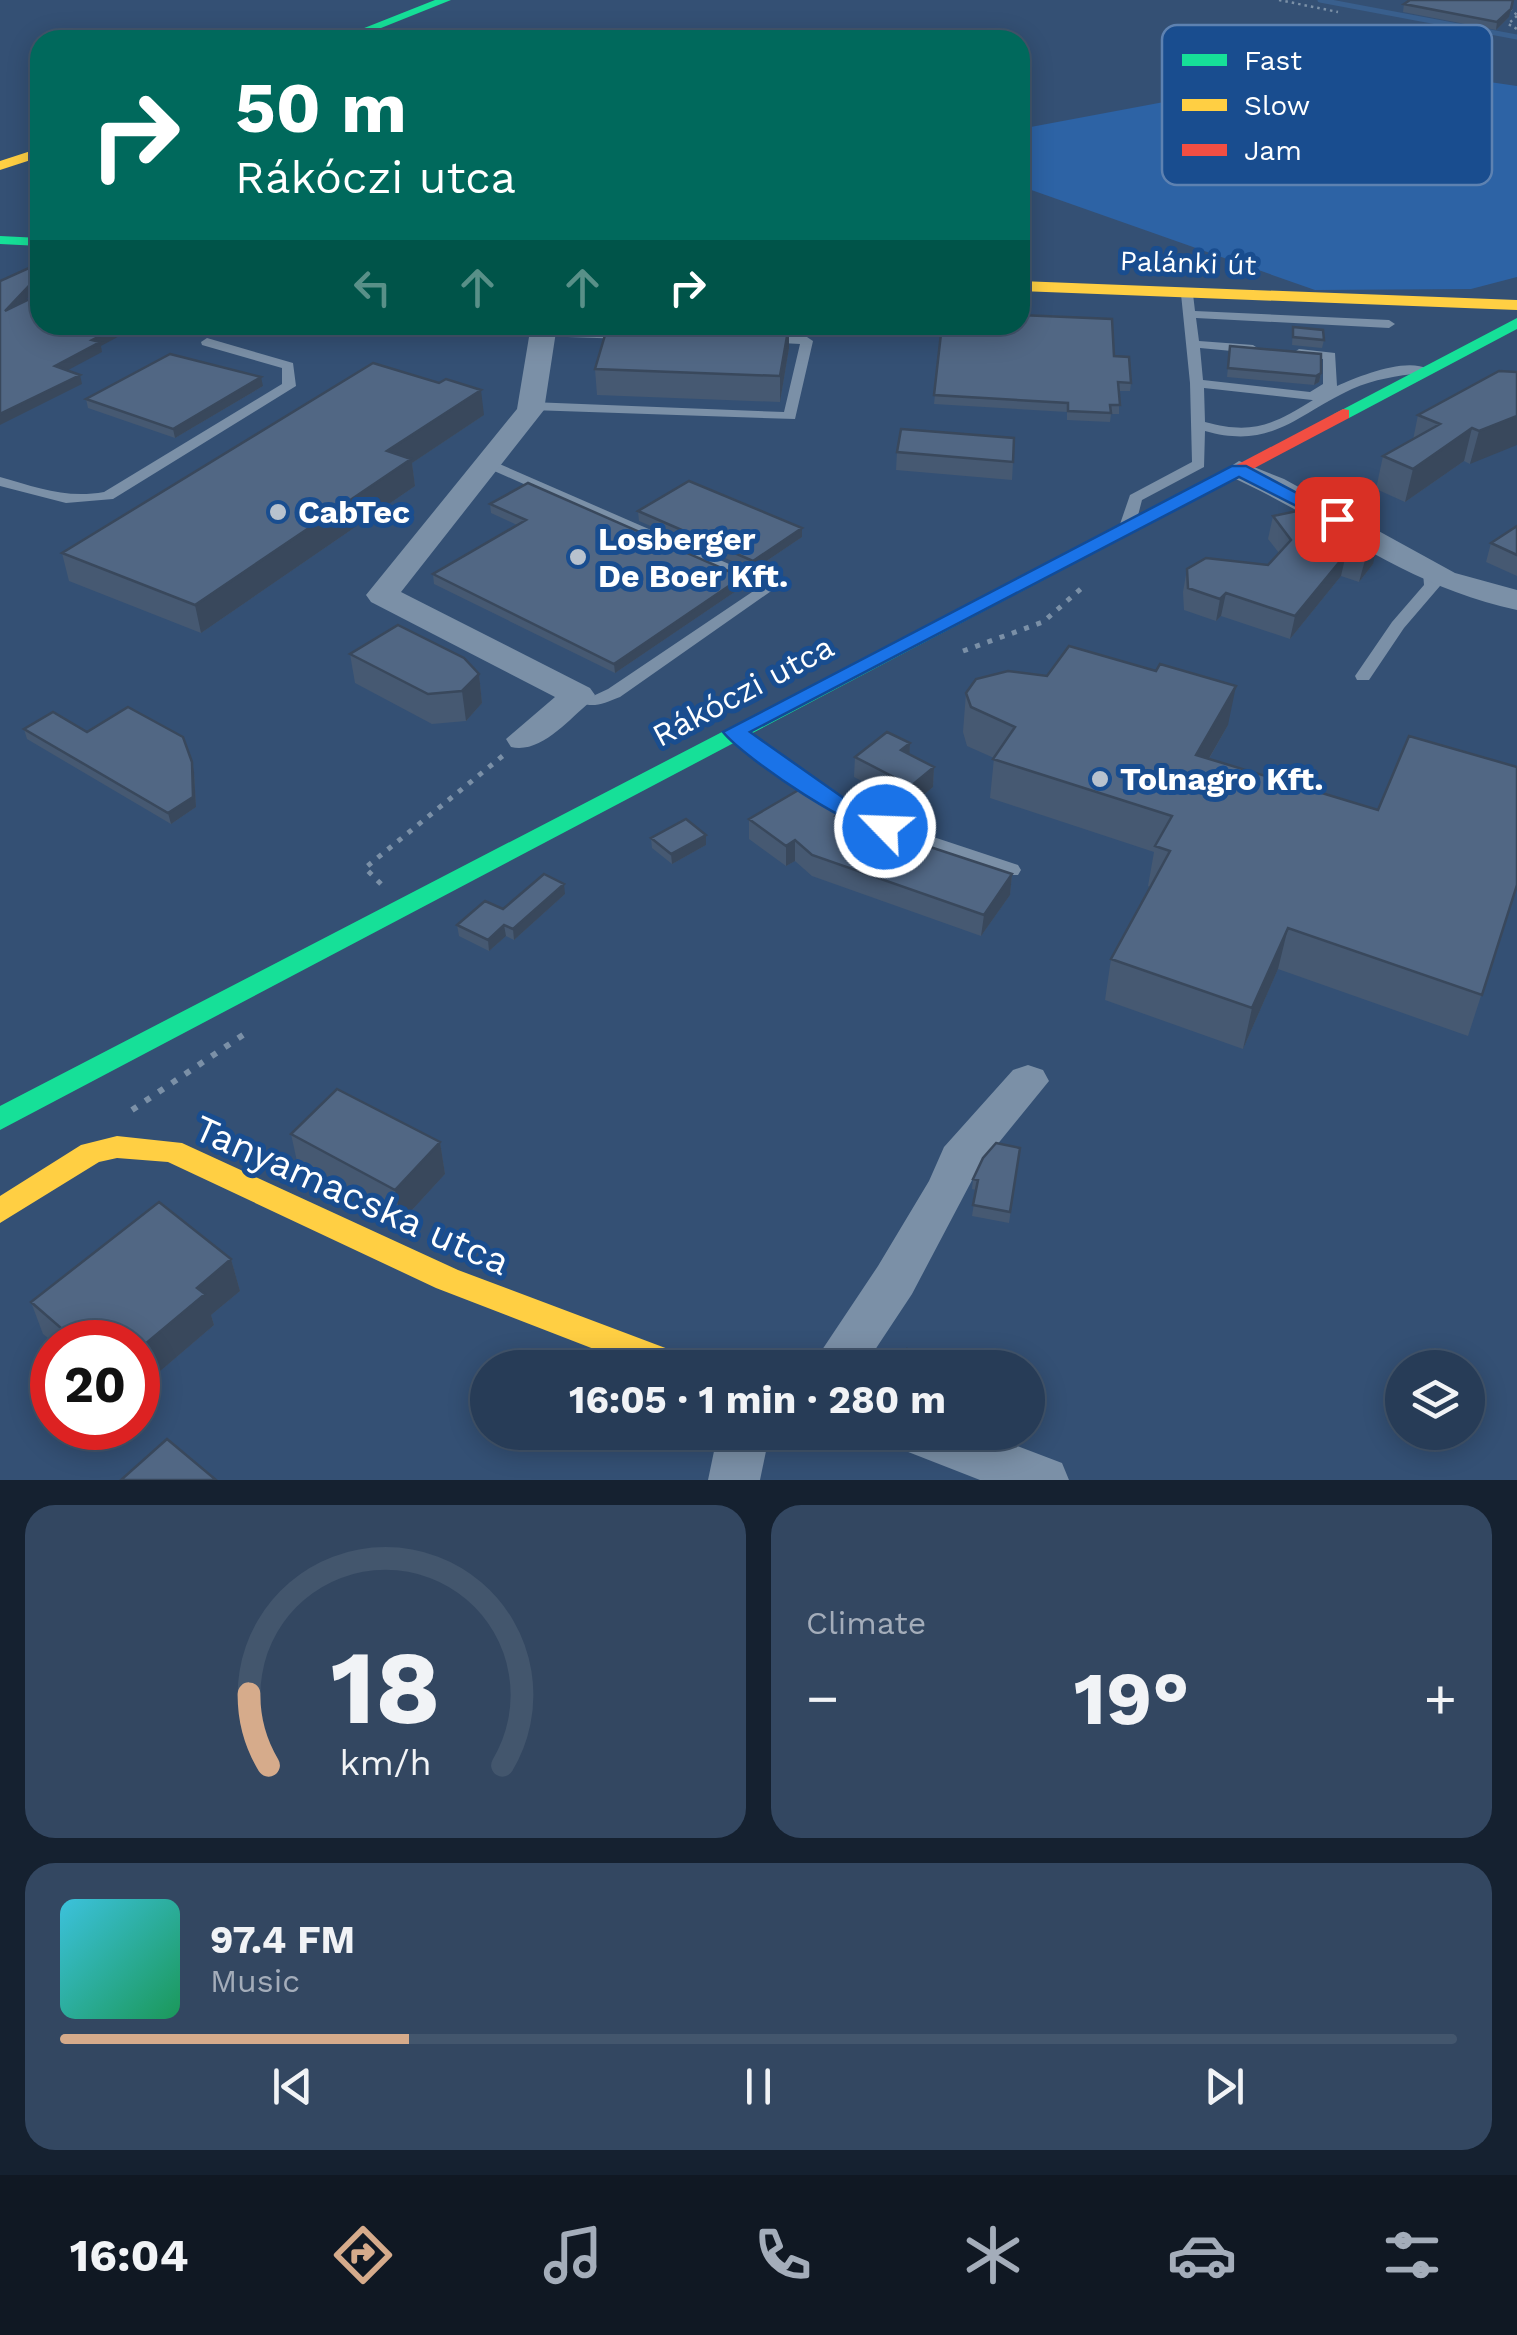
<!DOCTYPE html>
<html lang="en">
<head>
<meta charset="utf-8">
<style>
  :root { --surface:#273c57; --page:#334761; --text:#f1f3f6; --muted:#a4adba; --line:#43566d; --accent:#d6ab8b }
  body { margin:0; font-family:"Work Sans",sans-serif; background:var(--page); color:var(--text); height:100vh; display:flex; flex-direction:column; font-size:38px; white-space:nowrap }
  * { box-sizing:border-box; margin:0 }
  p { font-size:32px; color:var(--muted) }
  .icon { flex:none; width:55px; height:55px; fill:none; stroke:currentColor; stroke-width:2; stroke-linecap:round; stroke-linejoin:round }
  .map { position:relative; height:1480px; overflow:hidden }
  .details { display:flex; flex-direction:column; gap:25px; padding:25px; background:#152130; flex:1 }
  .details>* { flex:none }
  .hud { position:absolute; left:30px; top:30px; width:1000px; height:305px; border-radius:30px; box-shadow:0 5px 25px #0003,0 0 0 2px var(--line); background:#00695c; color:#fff; overflow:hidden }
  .fabs { position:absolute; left:1385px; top:1350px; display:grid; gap:20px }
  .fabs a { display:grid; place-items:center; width:100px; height:100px; border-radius:50%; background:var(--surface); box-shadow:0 5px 25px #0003,0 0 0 2px var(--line); font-size:50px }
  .speed { position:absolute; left:30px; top:1320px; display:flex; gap:20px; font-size:50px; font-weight:700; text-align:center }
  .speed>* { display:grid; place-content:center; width:130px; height:130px; border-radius:50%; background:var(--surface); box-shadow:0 5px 25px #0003,0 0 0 2px var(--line); line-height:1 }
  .speed .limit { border:15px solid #d22; background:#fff; color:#111 }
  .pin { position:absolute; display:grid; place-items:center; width:85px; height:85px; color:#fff; margin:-42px; border-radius:20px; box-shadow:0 5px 15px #0006 }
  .me { position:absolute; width:110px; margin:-55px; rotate:294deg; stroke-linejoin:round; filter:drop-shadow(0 0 8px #0008) }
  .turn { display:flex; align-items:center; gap:35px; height:210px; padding:0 40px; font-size:45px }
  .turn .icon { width:130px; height:130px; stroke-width:2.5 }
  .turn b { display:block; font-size:70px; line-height:85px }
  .lanes { display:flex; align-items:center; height:95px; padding:0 40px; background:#0003; justify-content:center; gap:50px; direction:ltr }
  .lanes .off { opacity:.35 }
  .big { font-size:75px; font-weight:700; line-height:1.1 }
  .details .card { flex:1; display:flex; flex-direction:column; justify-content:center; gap:15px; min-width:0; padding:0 35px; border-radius:30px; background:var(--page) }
  .details .dial { align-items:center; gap:0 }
  .dial svg { height:260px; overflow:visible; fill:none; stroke:var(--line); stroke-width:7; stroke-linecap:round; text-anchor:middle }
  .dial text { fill:var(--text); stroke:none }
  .song { display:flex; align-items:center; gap:30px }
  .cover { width:120px; height:120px; border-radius:15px; background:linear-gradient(135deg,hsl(190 70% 55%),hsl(150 70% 35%)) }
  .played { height:10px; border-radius:5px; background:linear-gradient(90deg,var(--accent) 25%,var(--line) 25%) }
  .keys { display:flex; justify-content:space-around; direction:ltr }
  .heat { display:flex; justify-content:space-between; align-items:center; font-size:55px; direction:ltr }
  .details .tiles { flex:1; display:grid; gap:25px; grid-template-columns:1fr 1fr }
  .card:last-child { grid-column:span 2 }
  .trip { position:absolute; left:470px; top:1350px; width:575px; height:100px; border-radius:50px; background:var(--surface); box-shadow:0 5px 25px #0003,0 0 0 2px var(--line); font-weight:700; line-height:100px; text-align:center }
  .tab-bar { display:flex; height:160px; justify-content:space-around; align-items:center; background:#101823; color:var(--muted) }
  .tab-bar .icon { width:70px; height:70px }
  .tab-bar .current { color:var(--accent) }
  .tab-bar b { font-size:45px; color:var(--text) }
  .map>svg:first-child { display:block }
  .green { fill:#2d63a5 }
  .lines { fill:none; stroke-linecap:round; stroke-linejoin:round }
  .stream { stroke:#395f8d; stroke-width:5 }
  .path-far2 { stroke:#7b90a7; stroke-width:2.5; stroke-dasharray:2.5 4; stroke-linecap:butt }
  .path-far1 { stroke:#7b90a7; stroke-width:5; stroke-dasharray:5 8; stroke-linecap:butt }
  .path { stroke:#7b90a7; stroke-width:6; stroke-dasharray:6 10; stroke-linecap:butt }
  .lane { fill:#7b90a7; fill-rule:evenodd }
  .street { fill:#7b90a7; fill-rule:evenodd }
  .fast { fill:#16e098; fill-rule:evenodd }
  .slow { fill:#ffcf43; fill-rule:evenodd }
  .jam { fill:#f24e42; fill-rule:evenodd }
  .wall { fill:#465972 }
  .shaded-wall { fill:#39485c }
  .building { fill:#516784; stroke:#39485c; stroke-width:2.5 }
  .route { fill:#1a73e8; stroke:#114b97; stroke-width:2.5 }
  .poi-dot { fill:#b8c2ce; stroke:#194d8f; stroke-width:4 }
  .labels { text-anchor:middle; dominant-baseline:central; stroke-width:10; stroke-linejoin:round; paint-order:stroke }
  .far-street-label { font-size:28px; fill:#fff; stroke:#194d8f }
  .poi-label { font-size:32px; font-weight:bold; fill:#fff; stroke:#194d8f; text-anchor:start }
  .street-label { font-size:32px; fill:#fff; stroke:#194d8f }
  .near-street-label { font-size:38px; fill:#fff; stroke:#194d8f }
  .key { fill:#194d8f; stroke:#5e82b1; stroke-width:2.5 }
  .key-label { font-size:28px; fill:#fff }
</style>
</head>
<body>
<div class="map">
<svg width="1517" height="1480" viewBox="0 0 1517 1480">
  <rect width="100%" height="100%" fill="#345074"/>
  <path class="green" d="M1366,64l151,22v191l-46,12 -156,1 -295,-104v-57z"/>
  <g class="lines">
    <path class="stream" d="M1320,0l197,37"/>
    <path class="path-far2" d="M1279,0l59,12
      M1500,0l17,15
      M1517,16l-9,8 9,5"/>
    <path class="path-far1" d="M963,651l80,-29 40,-35
      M381,884l-16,-16 140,-114"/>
    <path class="path" d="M132,1110l111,-75"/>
    <path class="lane" d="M1187,290l6,4 2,17 194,9 6,4 -6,4 -193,-10 3,23 54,4 6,4 -6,4 -53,-5 3,32 107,12 13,-8v-25l-29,-3 -1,-3 6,-4 36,4 2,33c22,-10 69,-29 91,-17l-7,4c-25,3 -46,6 -69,16 -56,26 -80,61 -147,42l-1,36 -62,33 -7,27 -8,5 -5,-2 -3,-3 11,-32 62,-33 -2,-79 -9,-89zM1204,388l108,12h1c-40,25 -61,35 -108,22z
      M543,329l84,2 6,4 -6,4 -89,-3 -1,-3z
      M768,335l39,2 6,4 -18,78 -264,-9 -7,-4 7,-4 253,10 16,-68 -37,-2 -1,-3z
      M207,338l86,25 3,23 -183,113 -47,4 -66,-17v-9c36,10 66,22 104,15l178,-108v-16l-80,-23 -1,-3z
      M488,459l287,125 2,3 -157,110c-20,8 -33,14 -50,-2l2,-4 6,-1 15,6 15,-7 150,-101 -275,-122 -2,-3z
      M1431,567l8,5 1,14 -36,42 -35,52h-12l-2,-4 37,-54 32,-37 -1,-13z
      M737,728l6,1 118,84 157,52 3,5 -3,5h-14l-157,-54 -116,-84 -3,-4 3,-4z"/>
    <path class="street" d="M531,325h26l-13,85 -143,182 189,96 5,7 -5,7c-22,18 -49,52 -79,45l-5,-8 49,-42 -184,-95 -5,-7 151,-186z
      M1239,461l45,18 171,94 62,17v20c-110,-23 -188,-89 -288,-134l-4,-6z
      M1028,1065l15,5 6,11 -70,86 -67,127 -49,74h-53l68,-102 51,-85 15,-34 69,-77z
      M718,1432h52l-10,48h-52z
      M891,1432h89l82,31 7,17h-89l-82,-32z"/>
    <path class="fast" d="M435,0h16l-100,40h-17z
      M0,236l40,2v8l-40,-2z
      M1517,318v11l-168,89h-12l-3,-4z
      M1087,543l7,2 3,4 -3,4 -1094,577v-24z"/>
    <path class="slow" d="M40,148v9l-40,13v-9z
      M1020,281l497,19v10l-497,-19z
      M117,1136l65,7 276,127 234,88 5,10h-54l-207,-80 -268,-126 -51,-4 -18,4 -99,61v-27l81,-51z"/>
    <path class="jam" d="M1343,409l6,1v8l-255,135 -7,2 -10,-6z"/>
  </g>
  <path class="wall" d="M1404,4l105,13 -13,13 -93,-18z
    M608,325h207l-1,9 -25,-1v15l-9,54 -183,-7 -2,-26z
    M942,325l172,31 17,27 -1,8h-11v23h-8l-1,8 -43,-2v-8l-133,-8z
    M1293,327l31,13 -2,8 -30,-3z
    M1230,346l91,27 -2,9 -5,3 -87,-8z
    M1499,371l-29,93 -6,-3 -59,41 -29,-13 7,-33 30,-16 5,-25z
    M263,386l-88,52 -87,-30 -2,-9z
    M484,415l-72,48 3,23 -214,147 -132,-52 -7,-28z
    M897,452l116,10 -1,18 -116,-10z
    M490,504l252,73v10l-127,86 -181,-89 -1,-10 84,-49 -26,-12z
    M638,511l164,17v9l-49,33 -114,-49z
    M1273,516l58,22 42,26 -14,18 -18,-6 -51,63 -69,-23 -5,5 -32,-11 -1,-18 4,-23 81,-4 11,-12 -11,-14z
    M1517,526v50l-31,-14 5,-19z
    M350,654l129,20 3,29 -16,18 -34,3 -77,-41z
    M966,693l262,32 -19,34 308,126 -49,151 -190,-67 -35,80 -138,-49 6,-41 39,-72 -2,-1 6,-34 -164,-54 4,-40 -27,-12 -4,-14z
    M24,729l63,3 107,40 2,35 -25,17 -144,-85z
    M910,743l-1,12 25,12 -1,20 -23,19 -56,-29 1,-20z
    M852,807v14l160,53 -2,21 -29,41 -169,-60 -17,-15 -9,5 -37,-27v-20z
    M651,838l55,7 -34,19 -20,-16z
    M565,894l-51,46 -8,-4 -17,15 -30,-15 -2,-11 46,-16z
    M291,1134l149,8 5,32 -44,48 -103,-56z
    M1020,1148l-11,75 -37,-7 4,-26 -4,-1 1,-10z
    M231,1259l9,32 -29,24 3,10 -76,65v-48h-85l-10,-8 -12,-32z"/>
  <path class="shaded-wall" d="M1511,9l-2,8 -13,13 1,-8z
    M40,274v11l-33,35 -2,-9z
    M121,325h19l-39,21 1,6 -45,24 -2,-10 37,-26z
    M789,325v23l-9,54v-26z
    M1321,373l-2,9 -5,3 2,-9z
    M80,375l2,9 -82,41v-11z
    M261,377l2,9 -88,52 -2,-9z
    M481,390l3,25 -72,48 3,23 -214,147 -6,-28 192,-154z
    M1517,416v29l-47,19 9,-33z
    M1472,428l-8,33 -59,41 8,-33z
    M802,528v9l-49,33v-9z
    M1378,542l-5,22 -14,18 6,-22z
    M1346,554l-5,22 -51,63 5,-23z
    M742,577v10l-127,86 -1,-9z
    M1226,593l-5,23 -5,5 4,-22z
    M479,674l3,29 -16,18 -4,-30z
    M1236,686l-8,39 -40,70 8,-40z
    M910,743l-1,20 -8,-13z
    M192,762l2,10 2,35 -25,17 -3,-11z
    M934,767l-1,20 -23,19 1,-20z
    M852,807l-1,20 -15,-11z
    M706,835v10l-34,19 -1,-10z
    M795,840v21l-9,5v-20z
    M1012,874l-2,21 -29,41 3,-21z
    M564,884l1,10 -51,46 -1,-11z
    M504,925l2,11 -17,15 -1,-11z
    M1288,928l-10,41 -35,80 9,-41z
    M440,1142l5,32 -44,48 -6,-32z
    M231,1259l9,32 -29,24 3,10 -76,65v-40l59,-62z"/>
  <path class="building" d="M1410,0h103l-2,9 -14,13 -93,-18z
    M40,263v11l-35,37 35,-17v31h81l-29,15 8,2 -45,24 25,9 -80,39v-133z
    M1020,315l92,4 2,37 15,1 2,26 -13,-1 2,23h-10l1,8 -43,-2v-8l-134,-8 8,-70h78z
    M608,325h181l-9,51 -185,-7z
    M1293,327l30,3 1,10 -31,-3z
    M1230,346l91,8v19l-5,3 -88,-8z
    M170,354l91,23 -88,52 -87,-30z
    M373,363l66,20 7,-4 35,11 -94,61 24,8 -216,146 -133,-52z
    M1499,371l18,1v44l-38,15 -7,-3 -59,41 -30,-13 57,-32 -22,-9z
    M901,429l113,9 -1,24 -116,-10z
    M689,481l113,47 -49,33 -115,-50z
    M528,483l214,94 -128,87 -181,-90 93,-54 -36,-16z
    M1297,511l15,4 19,23 7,-8 40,12 -13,18 -19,-6 -51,62 -69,-23 -6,6 -32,-11 -1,-19 19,-11 62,7 23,-25 -18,-24z
    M1517,526v29l-26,-12z
    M398,625l66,33 15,16 -17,17 -34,3 -78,-40z
    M1069,646l87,25 4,-7 76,22 -40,69 182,55 31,-74 108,31v118l-35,110 -194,-67 -36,80 -141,-49 59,-108 -15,-5 17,-30 -179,-57 22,-32 -44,-20 -5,-14 10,-14 32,-8 39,5z
    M128,707l55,30 9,25 1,35 -25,16 -144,-84 29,-17 34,20z
    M887,732l23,11 -9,7 33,17 -23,19 -56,-29z
    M814,781l38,26 -16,9 176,58 -28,41 -172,-60 -17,-15 -9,6 -37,-27z
    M686,819l20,16 -35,19 -20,-16z
    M544,874l20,10 -51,45 -9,-4 -16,15 -31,-15 28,-24 18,8z
    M337,1089l103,53 -45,48 -104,-56z
    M996,1143l24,5 -10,64 -37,-7 5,-25 -5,-1 10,-21z
    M159,1202l72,57 -34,29 8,6 -67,56v-8h-61l-46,-40z
    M907,1349l28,11 5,-10 41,15 -1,3h-81z
    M167,1439l49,41h-95z"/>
  <path class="route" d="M1232,466h14l100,53 -16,4 -91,-46 -489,255 112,79 32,11 3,5 -3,6c-30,8 -151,-76 -171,-101z"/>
  <g class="poi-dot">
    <circle cx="278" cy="512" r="10"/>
    <circle cx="578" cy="557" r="10"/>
    <circle cx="1100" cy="779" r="10"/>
  </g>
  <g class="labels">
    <g class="far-street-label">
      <text transform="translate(1188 263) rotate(2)">Palánki út</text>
    </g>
    <g class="poi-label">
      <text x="298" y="512">CabTec</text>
      <text x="598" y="539">Losberger<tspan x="598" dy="37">De Boer Kft.</tspan></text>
      <text x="1120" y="779">Tolnagro Kft.</text>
    </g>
    <g class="street-label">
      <text transform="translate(743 691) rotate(-28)">Rákóczi utca</text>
    </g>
    <g class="near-street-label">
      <text transform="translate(352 1195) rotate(24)">Tanyamacska utca</text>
    </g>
  </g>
  <rect x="1162" y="25" width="330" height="160" rx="15" class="key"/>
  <rect x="1182" y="54" width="45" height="12" fill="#16e098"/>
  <rect x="1182" y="99" width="45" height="12" fill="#ffcf43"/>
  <rect x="1182" y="144" width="45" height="12" fill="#f24e42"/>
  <g class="key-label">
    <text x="1244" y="70">Fast</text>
    <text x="1244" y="115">Slow</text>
    <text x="1244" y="160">Jam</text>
  </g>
</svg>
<div class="fabs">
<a><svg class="icon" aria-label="layers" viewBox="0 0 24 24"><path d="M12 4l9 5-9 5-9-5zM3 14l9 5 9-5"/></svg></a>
</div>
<div class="speed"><div class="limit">20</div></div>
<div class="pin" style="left:1337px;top:519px;background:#d93025"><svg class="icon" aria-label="arrive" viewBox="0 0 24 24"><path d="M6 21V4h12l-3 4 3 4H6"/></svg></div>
<svg class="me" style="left:885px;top:827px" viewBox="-20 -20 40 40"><circle r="17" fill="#1a73e8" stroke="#fff" stroke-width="3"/><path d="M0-11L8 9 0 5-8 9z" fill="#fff"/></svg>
<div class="trip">16:05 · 1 min · 280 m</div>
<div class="hud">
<div class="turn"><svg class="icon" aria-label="right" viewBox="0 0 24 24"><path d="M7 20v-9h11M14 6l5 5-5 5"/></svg><div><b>50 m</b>Rákóczi utca</div></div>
<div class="lanes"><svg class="icon off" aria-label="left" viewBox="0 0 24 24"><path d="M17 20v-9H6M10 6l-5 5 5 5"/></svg><svg class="icon off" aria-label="ahead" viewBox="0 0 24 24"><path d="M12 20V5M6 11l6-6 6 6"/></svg><svg class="icon off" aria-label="ahead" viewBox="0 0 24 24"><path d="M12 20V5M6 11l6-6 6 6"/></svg><svg class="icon" aria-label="right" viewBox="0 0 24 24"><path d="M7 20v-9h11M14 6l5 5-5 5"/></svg></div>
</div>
</div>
<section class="details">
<div class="tiles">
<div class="card dial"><svg viewBox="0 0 100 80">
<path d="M14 69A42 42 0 1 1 86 69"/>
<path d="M14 69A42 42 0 0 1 8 47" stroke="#d6ab8b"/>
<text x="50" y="56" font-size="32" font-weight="700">18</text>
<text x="50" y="72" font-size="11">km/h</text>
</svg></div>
<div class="card"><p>Climate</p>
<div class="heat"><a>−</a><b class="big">19°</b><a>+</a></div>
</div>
<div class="card">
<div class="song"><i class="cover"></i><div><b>97.4 FM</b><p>Music</p></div></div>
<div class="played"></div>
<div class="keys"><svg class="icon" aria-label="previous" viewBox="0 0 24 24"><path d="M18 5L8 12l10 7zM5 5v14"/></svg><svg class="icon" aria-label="pause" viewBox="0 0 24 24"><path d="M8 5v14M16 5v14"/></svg><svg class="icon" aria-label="next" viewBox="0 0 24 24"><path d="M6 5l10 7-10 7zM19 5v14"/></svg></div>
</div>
</div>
</section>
<nav class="tab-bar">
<b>16:04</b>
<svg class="icon current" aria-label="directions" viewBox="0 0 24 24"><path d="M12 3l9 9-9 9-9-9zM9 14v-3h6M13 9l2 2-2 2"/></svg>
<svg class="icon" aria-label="music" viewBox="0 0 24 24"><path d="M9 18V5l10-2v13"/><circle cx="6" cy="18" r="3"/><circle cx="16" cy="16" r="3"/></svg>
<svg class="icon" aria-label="phone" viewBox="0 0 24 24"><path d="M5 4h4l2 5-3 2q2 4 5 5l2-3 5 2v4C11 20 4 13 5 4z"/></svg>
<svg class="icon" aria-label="climate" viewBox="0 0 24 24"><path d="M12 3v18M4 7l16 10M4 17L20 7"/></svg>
<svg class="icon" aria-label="car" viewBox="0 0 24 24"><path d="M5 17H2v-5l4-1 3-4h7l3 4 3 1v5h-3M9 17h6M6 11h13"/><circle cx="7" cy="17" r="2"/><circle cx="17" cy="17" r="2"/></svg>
<svg class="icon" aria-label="filters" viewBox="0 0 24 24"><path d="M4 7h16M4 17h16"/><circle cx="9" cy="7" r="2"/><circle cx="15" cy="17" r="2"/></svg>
</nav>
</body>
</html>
